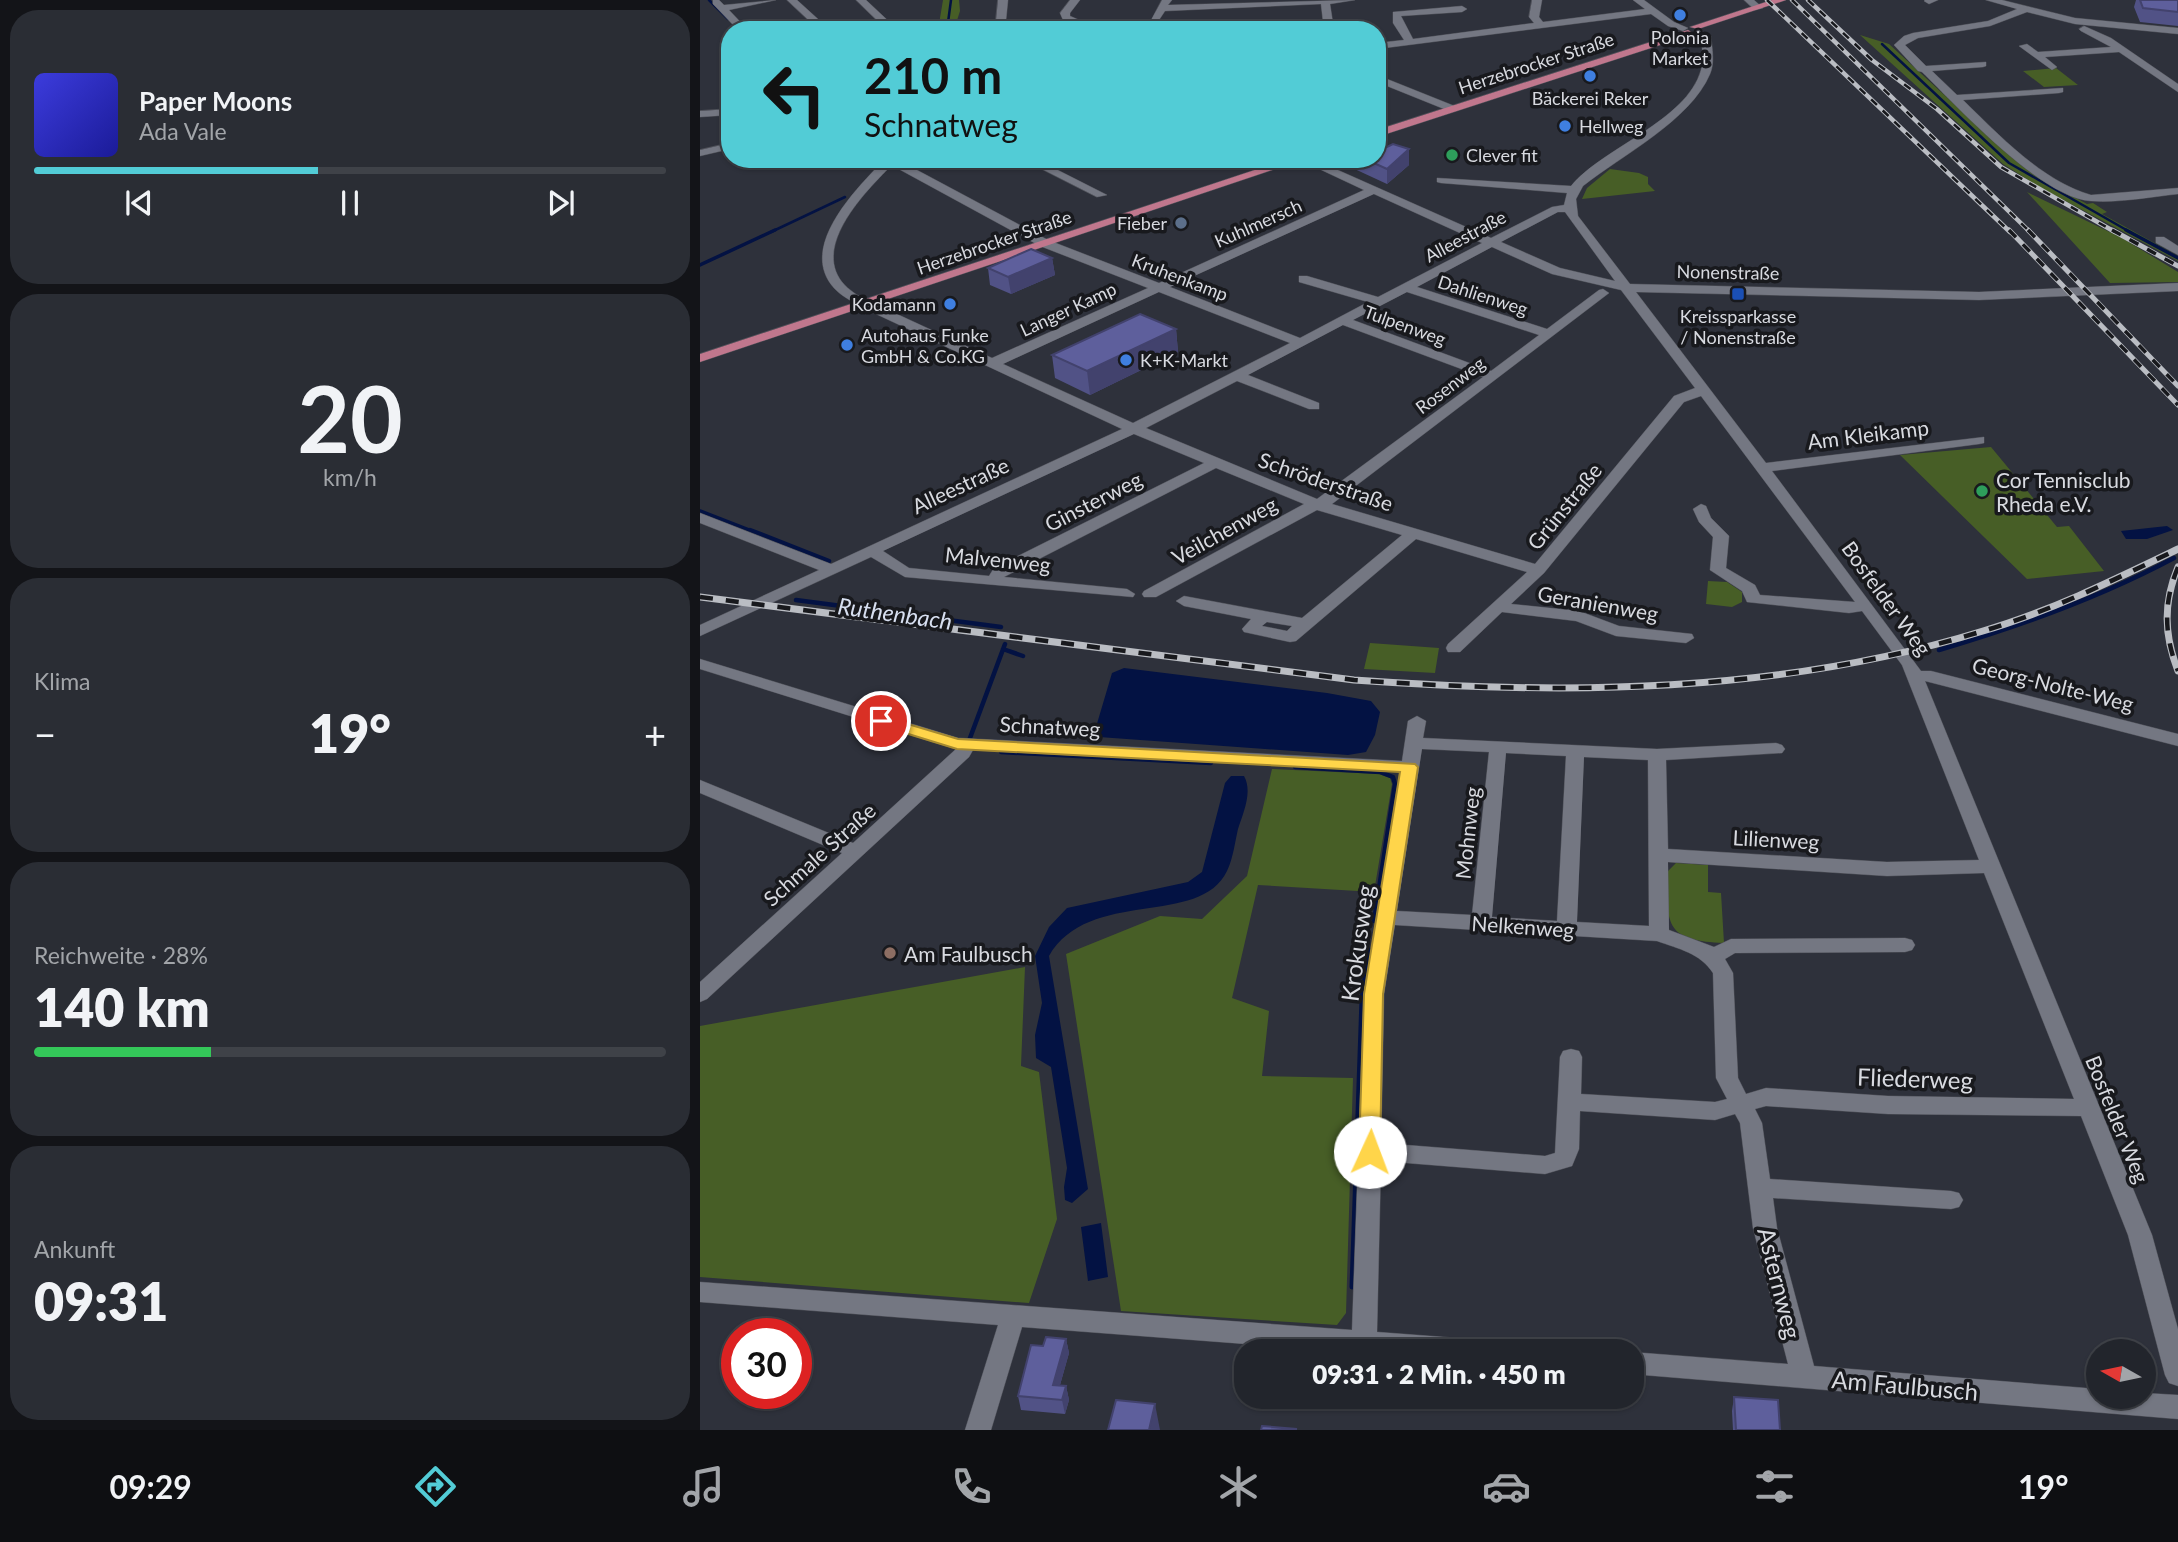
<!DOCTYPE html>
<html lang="de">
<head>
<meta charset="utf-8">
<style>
  :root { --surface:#22252c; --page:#2a2d34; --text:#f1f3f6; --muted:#a2a5a9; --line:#3f4248; --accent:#52ccd6 }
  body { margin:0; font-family:Lato,sans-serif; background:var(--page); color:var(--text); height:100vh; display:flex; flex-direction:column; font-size:26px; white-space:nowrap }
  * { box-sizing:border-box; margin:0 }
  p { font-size:23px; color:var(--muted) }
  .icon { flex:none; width:38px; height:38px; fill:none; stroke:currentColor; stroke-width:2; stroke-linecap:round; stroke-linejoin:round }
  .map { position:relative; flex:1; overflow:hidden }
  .panel { display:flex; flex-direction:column; gap:10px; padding:10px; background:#131418; width:700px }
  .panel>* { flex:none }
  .banner { position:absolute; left:21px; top:21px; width:665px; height:147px; border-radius:28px; box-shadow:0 2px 5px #0004,0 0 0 2px var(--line); background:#52ccd6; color:#111; overflow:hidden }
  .needle { width:46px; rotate:279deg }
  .controls { position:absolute; left:1386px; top:1339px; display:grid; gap:14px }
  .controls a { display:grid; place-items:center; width:70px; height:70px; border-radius:50%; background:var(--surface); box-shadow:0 2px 5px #0004,0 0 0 2px var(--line); font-size:35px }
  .speed { position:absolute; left:21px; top:1318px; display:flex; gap:14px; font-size:35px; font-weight:700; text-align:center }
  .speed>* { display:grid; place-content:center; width:91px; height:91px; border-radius:50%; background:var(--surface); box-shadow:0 2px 5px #0004,0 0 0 2px var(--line); line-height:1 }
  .speed .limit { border:10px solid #d22; background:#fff; color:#111 }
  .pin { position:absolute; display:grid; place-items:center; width:60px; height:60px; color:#fff; margin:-30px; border:4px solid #fff; border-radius:50%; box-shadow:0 2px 7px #0007 }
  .me { position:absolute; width:77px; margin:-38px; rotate:2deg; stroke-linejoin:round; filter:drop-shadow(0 0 5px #0008) }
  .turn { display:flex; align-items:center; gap:24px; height:147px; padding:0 28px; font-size:32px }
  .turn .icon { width:91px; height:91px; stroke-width:2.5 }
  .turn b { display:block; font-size:49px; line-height:60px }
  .big { font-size:52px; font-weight:800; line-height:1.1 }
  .panel .tile { flex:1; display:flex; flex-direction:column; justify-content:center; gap:10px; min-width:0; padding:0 24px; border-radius:28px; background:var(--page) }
  .panel .dial { align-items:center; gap:0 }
  .dial b { font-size:91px; line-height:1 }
  .song { display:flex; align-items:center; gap:21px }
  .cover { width:84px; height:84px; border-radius:10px; background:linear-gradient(135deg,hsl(240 70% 55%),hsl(240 70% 35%)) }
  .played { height:7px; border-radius:4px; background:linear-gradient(90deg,var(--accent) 45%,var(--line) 45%) }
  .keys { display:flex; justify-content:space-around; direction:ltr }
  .heat { display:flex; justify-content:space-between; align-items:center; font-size:38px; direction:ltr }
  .charge { height:10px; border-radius:5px; background:linear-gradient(90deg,#34c759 28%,var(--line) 0) }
  .trip { position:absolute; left:534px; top:1339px; width:410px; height:70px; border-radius:28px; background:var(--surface); box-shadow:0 2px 5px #0004,0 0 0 2px var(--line); font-weight:800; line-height:70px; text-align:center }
  .menu { display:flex; height:112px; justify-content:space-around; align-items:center; background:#0e0f12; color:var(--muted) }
  .menu .icon { width:49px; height:49px }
  .menu .current { color:var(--accent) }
  .menu b { font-size:32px; color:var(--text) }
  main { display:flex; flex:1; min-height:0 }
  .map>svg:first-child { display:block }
  .green { fill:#475e26 }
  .water { fill:#031243 }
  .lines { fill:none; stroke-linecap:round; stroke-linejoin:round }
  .stream-far3 { stroke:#031243; stroke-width:2.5 }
  .stream-far2 { stroke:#031243; stroke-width:3.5 }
  .stream-far1 { stroke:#031243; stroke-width:4.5 }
  .stream { stroke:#031243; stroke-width:5 }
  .minor-casing { stroke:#4d4f57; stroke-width:1 }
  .major-casing { stroke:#4d4f57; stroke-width:1 }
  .minor { fill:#747782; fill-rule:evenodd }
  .major { fill:#c0778d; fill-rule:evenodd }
  .rail-far2-casing { stroke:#babdc3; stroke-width:4.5 }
  .rail-far1-casing { stroke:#babdc3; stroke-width:5 }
  .rail-casing { stroke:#babdc3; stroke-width:7 }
  .rail-far2 { stroke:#18191d; stroke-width:2.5; stroke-dasharray:8; stroke-linecap:butt }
  .rail-far1 { stroke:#18191d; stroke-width:3.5; stroke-dasharray:10; stroke-linecap:butt }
  .rail { stroke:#18191d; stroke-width:4.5; stroke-dasharray:13; stroke-linecap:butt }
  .wall { fill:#515286 }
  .shaded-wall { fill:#42426d }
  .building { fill:#5e5f9c; stroke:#42426d; stroke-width:2 }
  .route { fill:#ffd54a; stroke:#a68a30; stroke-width:2 }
  .shop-dot { fill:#3f7fe0; stroke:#18191d; stroke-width:2.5 }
  .leisure-dot { fill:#2e9e5b; stroke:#18191d; stroke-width:2.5 }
  .service-dot { fill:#5c6f8a; stroke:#18191d; stroke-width:2.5 }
  .transit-dot { fill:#1a4fb4; stroke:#18191d; stroke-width:2.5 }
  .education-dot { fill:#8d6e63; stroke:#18191d; stroke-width:2.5 }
  .labels { text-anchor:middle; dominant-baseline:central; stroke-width:7; stroke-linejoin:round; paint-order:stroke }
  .far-poi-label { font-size:18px; fill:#d8dae0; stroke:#18191d; text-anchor:start }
  .far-street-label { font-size:18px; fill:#d8dae0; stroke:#18191d }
  .street-label { font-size:21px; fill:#d8dae0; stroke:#18191d }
  .poi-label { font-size:21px; fill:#d8dae0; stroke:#18191d; text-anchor:start }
  .water-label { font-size:23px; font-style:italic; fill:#d7dff0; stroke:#18191d }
  .near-street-label { font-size:24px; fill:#d8dae0; stroke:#18191d }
</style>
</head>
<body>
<main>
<section class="panel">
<div class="tile">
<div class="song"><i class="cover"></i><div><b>Paper Moons</b><p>Ada Vale</p></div></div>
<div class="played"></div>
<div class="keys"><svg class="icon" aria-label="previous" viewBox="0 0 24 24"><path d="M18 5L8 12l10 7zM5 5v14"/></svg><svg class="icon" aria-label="pause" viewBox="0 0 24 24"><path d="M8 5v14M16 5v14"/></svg><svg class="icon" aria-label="next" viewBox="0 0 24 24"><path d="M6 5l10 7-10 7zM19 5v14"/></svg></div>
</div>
<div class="tile dial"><b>20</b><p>km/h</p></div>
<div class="tile"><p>Klima</p>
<div class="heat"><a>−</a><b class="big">19°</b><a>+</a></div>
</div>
<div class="tile"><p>Reichweite · 28%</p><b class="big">140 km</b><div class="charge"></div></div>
<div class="tile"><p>Ankunft</p><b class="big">09:31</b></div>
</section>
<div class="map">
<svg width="1478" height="1430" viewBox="0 0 1478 1430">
  <rect width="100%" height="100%" fill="#2e313b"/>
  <path class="green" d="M243,0h16l1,11 -6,19h-16z
    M1160,35l29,9 128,118 28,19 42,23 6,-1 14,9 -5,2 76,42v5l-135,-72 -40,-25z
    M1356,68l22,17 -34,2 -21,-16z
    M910,169l29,4 9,4v7l7,7 -73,8 5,-11z
    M1327,192l95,46 56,34v10l-68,1z
    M1291,447l66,80 12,-1 35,45 -77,8 -127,-124z
    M1008,581l19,1 15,10v10l-10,5 -26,-3z
    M670,643l69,5 -4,25 -71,-4z
    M572,769l107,5 11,4 2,6 -18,108 -116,-7 -26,113 37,13 -7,65 91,2 -7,235 -9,12 -216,-14 -55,-357 94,-38 42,3 45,-43z
    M976,863l32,2v27l13,1 3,50c-60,-2 -57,-19 -57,-71z
    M325,967l-4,99 18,6 18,147 -28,84 -329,-26v-251z"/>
  <path class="water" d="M1467,526l6,4 -26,9h-21l-5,-8z
    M424,668l203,25 44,8 9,11 -5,23 -9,17 -18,3 -249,-18 -3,-10 16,-54z
    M531,776h13c9,16 -1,37 -6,53 -3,13 -5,30 -11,42 -27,57 -138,16 -178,85l39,233 -16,14 -7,-3 -1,-13 3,-19 -16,-101 -15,-9 -1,-23 7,-32 -7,-47 14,-29 18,-19 121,-26 14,-10 23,-89z
    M401,1223l7,54 -20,4 -7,-54z"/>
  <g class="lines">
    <path class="stream-far3" d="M9,0l19,19
      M247,30l4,-30
      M1182,44l127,119 121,69
      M71,232l74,-35"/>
    <path class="stream-far2" d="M1426,230l52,28
      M0,265l75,-35
      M0,511l54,21"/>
    <path class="stream-far1" d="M50,530l79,31
      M96,600l205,27
      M303,649l20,7
      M1239,650c82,-24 160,-52 235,-92
      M270,738l35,-94
      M301,752l210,11
      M595,767l85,5 13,5 2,7 -21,137"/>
    <path class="stream" d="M652,1287l10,-288 7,-49"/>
    <defs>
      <path id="minor" d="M13,0h6l5,5 52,-5 -47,10 19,20h-10l-25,-26z
        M87,0h10l33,30h-11z
        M156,0h10l32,30h-11z
        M298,0h10l-3,30h-10z
        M370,0h10l-10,13v3l32,14h-14l-25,-10 -3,-7z
        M462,0h10l-4,5 187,-5 -25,4 4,26h-10l-3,-26 -156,7 -6,9 33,10c-11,0 -21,-4 -31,-4 -9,-1 -20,4 -31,4l20,-8z
        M832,0h10l-3,17 4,5 102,-13 -12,-9h11l30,22 14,6 -5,3 -15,-5 -17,-12 -274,35v-6l27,-3 -11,-17v-11l69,-6 5,3 -5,3 -61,4 12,23 121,-16 -5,-6z
        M1044,0h10l9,8 -8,2z
        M1238,0l-9,4 -5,-3 1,-1z
        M1286,0h16l73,18 103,10v6l-103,-10 -48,-12 -37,14 -72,12 -13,7 21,21 60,-4v4l-3,1 -51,4 25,24 106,-7v4l-4,1 -96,7c36,35 79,81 128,95l87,-7v6c-28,3 -59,9 -87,7 -50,-3 -134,-95 -169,-129l-4,-1 -24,-26 10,-9 9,-3 75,-12 29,-12z
        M1384,26l27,12 67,46v8l-59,-40 -74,5 12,10 -5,3 -33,-24 8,-2 11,8 73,-5 -30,-16 -2,-2z
        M999,30l12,6c1,12 4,27 -1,38 -20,47 -88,81 -127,112l-7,13 2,17 52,68 349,8 199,-9v8l-199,9 -343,-8 130,171 218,-26v6l-5,1 -207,27 149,200h10l247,63v12l-253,-65 227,554 26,94v57l-9,-3 -4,-8 -37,-140 -47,-119 -193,-2 -122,-8 -11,3 7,14 8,56 181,12 8,2 4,7 -4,7 -8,2 -178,-11 4,30 37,138 284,23v7h46v-3l34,2v24l-547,-45v-22l157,12 -35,-136 -13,-105 -5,-9 -20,6 -135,-9 -1,38 -7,17 -27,8 -164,-13 -4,171 106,8 9,3 4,8h-157l-317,-24 -31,103h-26l33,-105 -298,-23v-20l652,48 12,-336 36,-222 -427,-22 -4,7 -262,242 -7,3v-20l142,-129 -142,-60v-13l153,63 103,-94 -256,-80v-10l258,79 444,23 6,-40 9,-5 9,5 -3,17 234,11 119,-6 6,2 3,4 -3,4 -116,7 2,89 219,13 92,-2 -77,-195 -40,-54 -13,2 -102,-11 -5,-11 -32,-21 3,-33 -14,-15 -6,-13 8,-5 5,2 5,12 18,18 -3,32 29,17 5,10 95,7 -154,-206 -17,6 -140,171 -33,31 68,7 40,15 73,8 2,4 -8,5 -70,-7 -40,-15 -74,-9 -42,40h-12l-2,-4 2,-4 79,-72 -111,-33 -120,102 -6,1 -46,-10 -2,-3 9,-10 -67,-13 -8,-5 8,-5 118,22 100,-83 -85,-25 -161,87h-12l-2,-3 2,-3 160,-87 -88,-36 -212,109 123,12 8,5 -2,3 -228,-20 -34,-20 -171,79v-11l119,-55 -119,-47v-10l131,51 291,-135 -261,-122c-9,-6 -20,-11 -27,-19 -37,-41 23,-100 51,-129l17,3 146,78 111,43 205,-93 -66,-31h15l178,79 61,-31 12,-2 3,-12 -126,-10 -4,-1v-4l134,8c31,-38 116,-65 130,-116 3,-10 1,-22 0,-33l-7,-4zM190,167h5l145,79 108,42 -156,70c-31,-14 -62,-29 -93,-43 -18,-8 -44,-17 -57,-33 -29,-37 23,-90 48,-115zM674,194l108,49 -104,54 -71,-21h-8v6l69,20 -68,36 -130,-51zM858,212h7l50,69 -55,-13 -59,-26zM792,247l60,27 69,16 74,98 -21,8 -139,168 -203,-60 277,-211 -6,-4 -4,1 -52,39 -130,-42zM459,292l131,51 -157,80 -130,-59zM707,292l132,43 -48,36 -138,-51zM643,325l140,52 -166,122 -171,-71 91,-47 72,28h10v-6l-71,-28zM434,434l70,29 -210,105 -5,8 -80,-8 -26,-17zM567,622l25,4 -5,5 -25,-5zM722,749l67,3 -17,163 -75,-4zM806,753l60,3 -9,165 -65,-4zM884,757l64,3 1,166 -72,-4zM968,862l219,14 97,-3 90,226 -186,-3 -122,-8 -20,6 -8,-16 -5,-105 -8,-14 10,-6 170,-1 7,-2 3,-5 -3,-5 -7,-2 -174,1 -17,8 -45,-17zM695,925l262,16c22,8 43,12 56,32l3,105 11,21 -12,3 -134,-8 1,-37 -3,-6 -8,-2 -8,2 -3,6 -5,96 -10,3 -164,-13 3,-149z
        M677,75l80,32 1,2 -9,2 -72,-29z
        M30,109v6l-30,2v-6z
        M30,143v6l-30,7v-6z
        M322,159h14l71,36 -10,2z
        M1456,237h8l14,9v9l-22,-12z"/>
      <path id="major" d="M1072,0h14l-88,29 -8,-2z
        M988,30l5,3 -2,2 -314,102v-7z
        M588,159h17l-605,203v-8z"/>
    </defs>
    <use href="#minor" class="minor-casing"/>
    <use href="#major" class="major-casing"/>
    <use href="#minor" class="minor"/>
    <use href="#major" class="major"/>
    <defs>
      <path id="rail-far2" d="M1067,0l243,232
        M1092,0l238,232
        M1108,0l64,60 65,49 64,58 114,65"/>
      <path id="rail-far1" d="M1309,230l169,175
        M1328,230l150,156
        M1412,230l66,36"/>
      <path id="rail" d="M1478,567c-15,36 -14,68 0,104
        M0,597l654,83c211,15 425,14 629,-49 68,-20 131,-51 195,-82"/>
    </defs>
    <use href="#rail-far2" class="rail-far2-casing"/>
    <use href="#rail-far1" class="rail-far1-casing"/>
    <use href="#rail" class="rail-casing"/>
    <use href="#rail-far2" class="rail-far2"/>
    <use href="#rail-far1" class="rail-far1"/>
    <use href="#rail" class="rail"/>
  </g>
  <path class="wall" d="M1436,0h42v26l-38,-4 -6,-15z
    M633,159h44l32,6 -22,19z
    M352,258l3,17 -44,19 -21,-9 -2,-17z
    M476,329l2,23 -88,43 -35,-17 -3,-23z
    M366,1339l3,14 -9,32 6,1 3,14 -4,14 -44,-4 -3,-14 25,-50z
    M1034,1397l46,33h-47l-1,-19z"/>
  <path class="shaded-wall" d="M709,149v16l-22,19v-15z
    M352,258l3,17 -44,19 -3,-17z
    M476,329l2,23 -88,43 -3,-24z
    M366,1339l3,14 -13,46 -3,-14z
    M366,1386l3,14 -4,14 -3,-14z
    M455,1404l5,26h-11z"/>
  <path class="building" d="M1440,0h38v12l-35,-4z
    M677,144l10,3 6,-3 16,5 -22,20 -22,-10h12z
    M331,249l21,9 -44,19 -20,-9z
    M440,314l36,15 -89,42 -35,-16z
    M346,1337l20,2 -13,46 13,1 -4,14 -44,-4 13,-51 12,1z
    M1034,1397l44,3 2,30h-44z
    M416,1400l39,4 -6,26h-41z
    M562,1426l35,3 -36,1z"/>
  <path class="route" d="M181,716l77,23 457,25 3,3 -35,227 -3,158 -3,5 -7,3 -8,-3 -3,-5 5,-158 36,-222 -443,-23 -81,-25 -3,-3z"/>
  <g class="shop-dot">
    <circle cx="980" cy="15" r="7"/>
    <circle cx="890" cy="76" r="7"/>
    <circle cx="865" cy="126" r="7"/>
    <circle cx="250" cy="304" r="7"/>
    <circle cx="147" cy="345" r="7"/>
    <circle cx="426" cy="360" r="7"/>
  </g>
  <g class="leisure-dot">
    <circle cx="752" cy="155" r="7"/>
    <circle cx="1282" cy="491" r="7"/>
  </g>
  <circle class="service-dot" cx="481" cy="223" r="7"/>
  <rect class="transit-dot" x="1031" y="287" width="14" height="14" rx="3.5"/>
  <circle class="education-dot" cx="190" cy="953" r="7"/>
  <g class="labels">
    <g class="far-poi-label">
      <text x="980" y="37" text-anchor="middle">Polonia<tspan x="980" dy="21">Market</tspan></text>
      <text x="890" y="98" text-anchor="middle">Bäckerei Reker</text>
      <text x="879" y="126">Hellweg</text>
      <text x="766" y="155">Clever fit</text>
      <text x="467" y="223" text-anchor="end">Fieber</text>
      <text x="236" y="304" text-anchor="end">Kodamann</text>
      <text x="1038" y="316" text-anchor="middle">Kreissparkasse<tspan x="1038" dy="21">/ Nonenstraße</tspan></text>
      <text x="161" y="335">Autohaus Funke<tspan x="161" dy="21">GmbH &amp; Co.KG</tspan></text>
      <text x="440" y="360">K+K-Markt</text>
    </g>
    <g class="far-street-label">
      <text transform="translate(836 63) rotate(-18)">Herzebrocker Straße</text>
      <text transform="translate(558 223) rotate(-24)">Kuhlmersch</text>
      <text transform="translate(765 236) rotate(-28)">Alleestraße</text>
      <text transform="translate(294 242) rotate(-19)">Herzebrocker Straße</text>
      <text transform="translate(1028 272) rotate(1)">Nonenstraße</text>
      <text transform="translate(480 277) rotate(21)">Kruhenkamp</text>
      <text transform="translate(783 295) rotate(18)">Dahlienweg</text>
      <text transform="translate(368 309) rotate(-25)">Langer Kamp</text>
      <text transform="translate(705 325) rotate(20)">Tulpenweg</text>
      <text transform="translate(750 385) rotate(-37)">Rosenweg</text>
    </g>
    <g class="street-label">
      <text transform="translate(1168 434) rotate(-7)">Am Kleikamp</text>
      <text transform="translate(626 481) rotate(19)">Schröderstraße</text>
      <text transform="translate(260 485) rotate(-25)">Alleestraße</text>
      <text transform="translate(393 501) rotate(-27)">Ginsterweg</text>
      <text transform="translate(864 506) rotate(-51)">Grünstraße</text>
      <text transform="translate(524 530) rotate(-29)">Veilchenweg</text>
      <text transform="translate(298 559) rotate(6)">Malvenweg</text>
      <text transform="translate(1187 598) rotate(54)">Bosfelder Weg</text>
      <text transform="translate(898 603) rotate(10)">Geranienweg</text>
      <text transform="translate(1353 684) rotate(14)">Georg-Nolte-Weg</text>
      <text transform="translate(350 726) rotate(3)">Schnatweg</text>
      <text transform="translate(767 833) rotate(-84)">Mohnweg</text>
      <text transform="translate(1076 839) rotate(3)">Lilienweg</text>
      <text transform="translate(119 854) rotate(-42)">Schmale Straße</text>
      <text transform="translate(823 926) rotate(4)">Nelkenweg</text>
      <text transform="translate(1418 1119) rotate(68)">Bosfelder Weg</text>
    </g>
    <g class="poi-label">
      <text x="1296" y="479">Cor Tennisclub<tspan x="1296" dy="24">Rheda e.V.</tspan></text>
      <text x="204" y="953">Am Faulbusch</text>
    </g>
    <g class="water-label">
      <text transform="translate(195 613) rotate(8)">Ruthenbach</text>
    </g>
    <g class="near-street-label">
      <text transform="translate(657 943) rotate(-82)">Krokusweg</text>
      <text transform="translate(1215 1078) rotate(2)">Fliederweg</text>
      <text transform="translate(1080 1283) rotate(76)">Asternweg</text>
      <text transform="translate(1205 1385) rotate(5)">Am Faulbusch</text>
    </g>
  </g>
</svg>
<div class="controls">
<a><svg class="needle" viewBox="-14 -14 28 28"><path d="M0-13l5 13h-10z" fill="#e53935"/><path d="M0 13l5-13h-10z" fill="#a2a5a9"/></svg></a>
</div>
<div class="speed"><div class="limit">30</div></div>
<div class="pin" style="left:181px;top:721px;background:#d93025"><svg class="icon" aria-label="arrive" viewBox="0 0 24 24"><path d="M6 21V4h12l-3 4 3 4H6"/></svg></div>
<svg class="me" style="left:670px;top:1152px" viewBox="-20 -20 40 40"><circle r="19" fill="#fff"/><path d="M0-13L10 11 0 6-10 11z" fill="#ffd54a"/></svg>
<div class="trip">09:31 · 2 Min. · 450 m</div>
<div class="banner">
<div class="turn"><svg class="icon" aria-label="left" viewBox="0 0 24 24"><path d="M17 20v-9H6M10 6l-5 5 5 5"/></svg><div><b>210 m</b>Schnatweg</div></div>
</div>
</div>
</main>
<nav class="menu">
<b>09:29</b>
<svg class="icon current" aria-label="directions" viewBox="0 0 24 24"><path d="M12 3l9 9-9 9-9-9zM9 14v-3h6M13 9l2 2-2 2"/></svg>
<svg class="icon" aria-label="music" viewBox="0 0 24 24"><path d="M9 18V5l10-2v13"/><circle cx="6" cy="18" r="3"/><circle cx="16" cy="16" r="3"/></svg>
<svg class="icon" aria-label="phone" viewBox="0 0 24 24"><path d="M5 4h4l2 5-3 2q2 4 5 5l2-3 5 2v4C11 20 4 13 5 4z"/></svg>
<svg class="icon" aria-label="climate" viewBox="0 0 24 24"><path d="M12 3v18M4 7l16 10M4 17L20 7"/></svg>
<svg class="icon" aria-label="car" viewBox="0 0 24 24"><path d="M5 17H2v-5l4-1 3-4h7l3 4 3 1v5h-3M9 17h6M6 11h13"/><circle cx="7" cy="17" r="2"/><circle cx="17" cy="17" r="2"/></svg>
<svg class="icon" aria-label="filters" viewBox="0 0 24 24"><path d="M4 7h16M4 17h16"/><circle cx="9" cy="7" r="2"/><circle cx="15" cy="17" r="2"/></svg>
<b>19°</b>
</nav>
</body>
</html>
